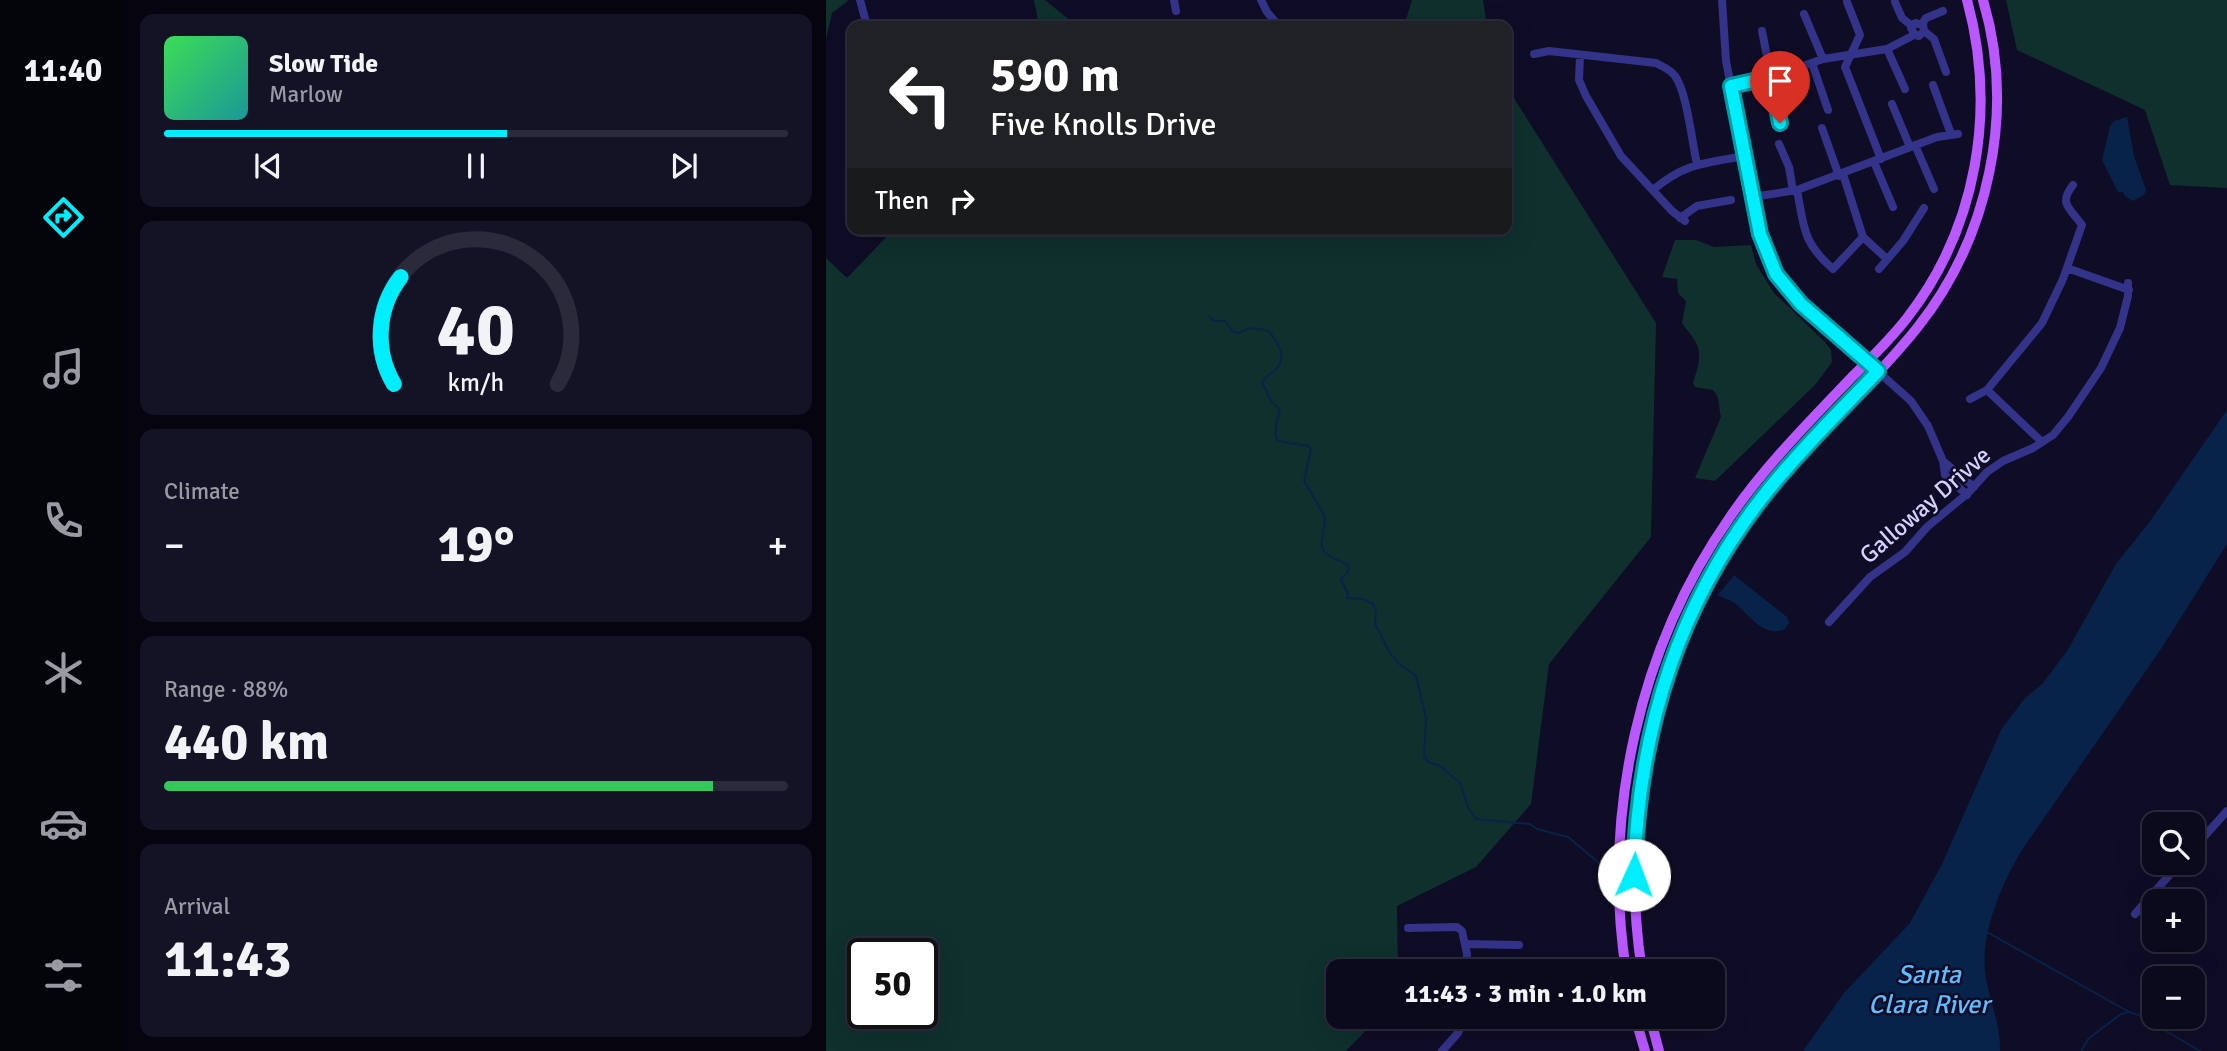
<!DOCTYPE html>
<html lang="en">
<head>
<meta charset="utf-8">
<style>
  :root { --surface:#0b091c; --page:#141225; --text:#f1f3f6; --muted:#9a9aa3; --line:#2b2a3b; --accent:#00eefc }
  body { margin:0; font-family:Signika,sans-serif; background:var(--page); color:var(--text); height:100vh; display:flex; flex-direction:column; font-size:26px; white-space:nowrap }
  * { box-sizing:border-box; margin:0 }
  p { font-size:23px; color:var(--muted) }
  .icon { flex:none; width:38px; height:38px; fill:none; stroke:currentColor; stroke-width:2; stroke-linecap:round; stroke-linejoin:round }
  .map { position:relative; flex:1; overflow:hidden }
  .details { display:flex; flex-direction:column; gap:14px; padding:14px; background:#06050f; width:700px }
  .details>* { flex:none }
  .guide { position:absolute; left:21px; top:21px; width:665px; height:214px; border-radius:14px; box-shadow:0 7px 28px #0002,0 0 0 2px var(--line); background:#202124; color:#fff; overflow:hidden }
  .fabs { position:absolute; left:1316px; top:812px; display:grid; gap:14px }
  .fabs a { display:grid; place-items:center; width:63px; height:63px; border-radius:14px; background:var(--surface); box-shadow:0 7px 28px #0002,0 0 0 2px var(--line); font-size:35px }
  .speed { position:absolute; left:21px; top:938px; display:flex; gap:14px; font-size:35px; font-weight:700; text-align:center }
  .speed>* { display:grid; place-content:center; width:91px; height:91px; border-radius:50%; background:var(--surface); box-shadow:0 7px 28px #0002,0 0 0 2px var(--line); line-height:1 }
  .speed .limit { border:4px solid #111; border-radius:10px; background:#fff; color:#111 }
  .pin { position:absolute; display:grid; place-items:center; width:60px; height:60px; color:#fff; margin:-72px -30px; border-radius:50% 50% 50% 0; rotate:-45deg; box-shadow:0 0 7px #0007 }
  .pin .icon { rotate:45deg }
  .me { position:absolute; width:77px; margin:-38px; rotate:2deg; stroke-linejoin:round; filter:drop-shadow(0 0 5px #0008) }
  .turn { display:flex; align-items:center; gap:24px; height:147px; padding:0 28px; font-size:32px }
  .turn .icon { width:91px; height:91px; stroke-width:2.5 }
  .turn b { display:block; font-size:49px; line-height:60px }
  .then { display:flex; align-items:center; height:66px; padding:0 28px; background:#0003; gap:14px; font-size:26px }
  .big { font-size:52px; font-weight:700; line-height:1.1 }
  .details .card { flex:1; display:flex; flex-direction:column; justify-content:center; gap:10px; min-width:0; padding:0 24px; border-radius:14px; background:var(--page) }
  .details .dial { align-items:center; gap:0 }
  .dial svg { height:182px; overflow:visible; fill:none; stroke:var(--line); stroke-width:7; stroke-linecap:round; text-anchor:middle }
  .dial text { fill:var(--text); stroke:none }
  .song { display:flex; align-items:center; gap:21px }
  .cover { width:84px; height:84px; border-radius:10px; background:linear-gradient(135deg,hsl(130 70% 55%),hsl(180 70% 35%)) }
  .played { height:7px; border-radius:4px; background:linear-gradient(90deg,var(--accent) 55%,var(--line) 55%) }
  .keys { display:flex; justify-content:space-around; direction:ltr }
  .heat { display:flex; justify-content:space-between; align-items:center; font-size:38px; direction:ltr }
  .charge { height:10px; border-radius:5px; background:linear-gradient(90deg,#34c759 88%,var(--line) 0) }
  .trip { position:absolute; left:500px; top:959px; width:399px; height:70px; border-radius:14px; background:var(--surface); box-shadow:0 7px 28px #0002,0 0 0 2px var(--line); font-weight:700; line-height:70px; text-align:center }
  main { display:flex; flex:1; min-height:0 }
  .tab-bar { display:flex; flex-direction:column; width:126px; justify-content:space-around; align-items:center; background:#04040b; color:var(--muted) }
  .tab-bar .icon { width:49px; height:49px }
  .tab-bar .active { color:var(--accent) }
  .tab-bar b { font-size:32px; color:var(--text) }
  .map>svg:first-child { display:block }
  .green { fill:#0f302d; fill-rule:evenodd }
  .water { fill:#07234a }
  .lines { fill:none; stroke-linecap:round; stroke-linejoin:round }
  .stream { stroke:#07234a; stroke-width:2 }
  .minor { stroke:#333389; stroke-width:8 }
  .major { stroke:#b958ff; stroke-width:10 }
  .route-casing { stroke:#009ba4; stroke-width:18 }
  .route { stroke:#00eefc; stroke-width:12 }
  .labels { text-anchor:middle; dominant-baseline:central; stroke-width:5; stroke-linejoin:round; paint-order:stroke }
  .street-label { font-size:24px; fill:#d4d1ff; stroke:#0f0c26 }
  .water-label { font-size:26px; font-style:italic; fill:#5fbcff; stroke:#0f0c26 }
</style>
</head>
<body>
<main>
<nav class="tab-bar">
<b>11:40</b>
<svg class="icon active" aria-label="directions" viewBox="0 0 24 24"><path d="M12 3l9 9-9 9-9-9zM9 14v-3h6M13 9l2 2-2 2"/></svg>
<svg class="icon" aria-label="music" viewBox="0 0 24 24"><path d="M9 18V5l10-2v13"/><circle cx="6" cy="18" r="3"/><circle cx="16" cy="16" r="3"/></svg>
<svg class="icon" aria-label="phone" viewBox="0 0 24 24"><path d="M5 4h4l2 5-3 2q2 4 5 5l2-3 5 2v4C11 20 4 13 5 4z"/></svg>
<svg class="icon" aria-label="climate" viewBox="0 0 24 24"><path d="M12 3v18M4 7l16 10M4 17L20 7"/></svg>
<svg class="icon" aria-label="car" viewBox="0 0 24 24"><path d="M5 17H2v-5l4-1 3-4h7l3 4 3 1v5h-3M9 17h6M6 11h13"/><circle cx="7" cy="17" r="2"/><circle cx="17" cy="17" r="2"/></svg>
<svg class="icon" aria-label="filters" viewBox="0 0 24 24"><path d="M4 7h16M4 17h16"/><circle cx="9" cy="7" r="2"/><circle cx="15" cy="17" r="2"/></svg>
</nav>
<section class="details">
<div class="card">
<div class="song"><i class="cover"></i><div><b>Slow Tide</b><p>Marlow</p></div></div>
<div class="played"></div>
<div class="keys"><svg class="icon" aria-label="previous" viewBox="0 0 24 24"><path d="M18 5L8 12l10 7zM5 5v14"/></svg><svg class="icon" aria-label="pause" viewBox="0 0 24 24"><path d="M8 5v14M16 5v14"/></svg><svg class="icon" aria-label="next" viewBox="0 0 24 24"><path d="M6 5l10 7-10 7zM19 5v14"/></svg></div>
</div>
<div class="card dial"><svg viewBox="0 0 100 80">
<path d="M14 69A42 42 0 1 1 86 69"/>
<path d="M14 69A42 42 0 0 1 17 22" stroke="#00eefc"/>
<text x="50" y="56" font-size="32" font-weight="700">40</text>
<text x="50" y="72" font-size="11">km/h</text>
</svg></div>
<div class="card"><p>Climate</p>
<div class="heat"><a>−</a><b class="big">19°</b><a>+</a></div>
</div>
<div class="card"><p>Range · 88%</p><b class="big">440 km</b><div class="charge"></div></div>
<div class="card"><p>Arrival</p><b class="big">11:43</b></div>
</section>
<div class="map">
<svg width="1401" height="1051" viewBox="0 0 1401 1051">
  <rect width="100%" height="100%" fill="#0f0c26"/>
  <path class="green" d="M0,0h23l-17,13 -6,26z
    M208,0h11l32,26h-38z
    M586,0h71l4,26h-83z
    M1180,0h221v188l-57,-3 -25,-75 -128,-60z
    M681,87l149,236 -5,214 -102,127 -18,140 -55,63 -79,39 1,65h-59v46h40l-33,34h-520v-793l21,20 47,-49h613zM37,954h59v59h-59z
    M849,240h21l18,7 37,-2 5,19 18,29 51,49 6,8 1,12 -16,22 -101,97 -20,-3 26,-61c-3,-10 0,-18 -8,-27l-18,-3 -2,-4c5,-16 11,-30 0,-45 -3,-6 -8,-9 -11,-15l4,-22 -8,-8 -1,-14 -15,-2z"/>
  <path class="water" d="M1301,117l7,39 12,34 -2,5 -11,6 -8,-5 -2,-4h-5l-16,-32 8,-34 4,-5z
    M1401,410v134l-64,102 -139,201c-21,33 -43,84 -39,124 3,27 16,52 15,80h-197l41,-58 66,-70 32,-59 59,-134 24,-32 18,-15 24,-32 49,-87 35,-44z
    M908,575l53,42 2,6 -4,6c-23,10 -36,-16 -52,-27 -4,-2 -11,-5 -15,-7z"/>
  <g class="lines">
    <path class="stream" d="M384,317l4,4h11l8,11 7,1c8,-7 19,-4 29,-2 9,13 20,27 5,40 -5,4 -9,6 -12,11l9,19 9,9 -4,15v12l2,4 30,5 3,3 -7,32 21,36c-2,32 -13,33 22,47l2,6 -8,9 7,15 -1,4 16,1 10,5 3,7 -1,13 15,29 8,10 18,13 10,43 -2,38 6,6 9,2 21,18 9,26 7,10 54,5 7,5 31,8 31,26
      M1161,932l142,80
      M1255,1051l8,-13 32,-24 8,-2 10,3 61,36"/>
    <path class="minor" d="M34,0l7,26
      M348,0l2,11
      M435,0l6,12 12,14
      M896,0l4,61 34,173 16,40 14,19 121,108 17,25 15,35 2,14 22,20
      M1021,2l13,33 -15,32 36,92
      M1069,2l7,16 10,8
      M978,14l19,45
      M1096,24l4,-6 17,-7
      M936,31l18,92
      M1098,31l-5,5 -4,-1 -4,-7 4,-5 8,2 1,6 10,8 12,33
      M1061,49l18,40
      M708,54l15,-3 107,12c7,4 14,6 19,13 12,16 17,67 22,88
      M754,55l-1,25 7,16 35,60 51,55 13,10
      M986,63l16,47
      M1107,85l18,49
      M905,86l40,-9 52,-18 64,-10 27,-14
      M1066,104l18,43
      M996,128l17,48
      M953,144l10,23 4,24
      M1089,145l19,44
      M1048,162l19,45
      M1017,174l20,63
      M827,190c32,-27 52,-27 92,-34
      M971,190c7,38 6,53 36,79l30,-32
      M927,197l44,-7 140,-53 21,-3
      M854,218l17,-12 34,-6
      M1037,237l24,22
      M1241,268l62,22
      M1053,269l24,-28 21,-33
      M1161,390l55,52
      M1144,399l17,-9 55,-67 21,-44 19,-54c-12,-17 -24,-21 -9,-40
      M1117,461l31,26
      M1003,622l41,-45 35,-25 22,-25 41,-34 19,-21 16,-11 30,-13 20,-13 15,-18 33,-49 19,-40 8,-32v-13
      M1367,849l34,-38
      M1309,914l45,-51
      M582,928l49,-1 5,4 5,23 -1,17
      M639,944l54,1
      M616,1051l16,-18 7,-16"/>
    <path class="major" d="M800,971c-24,-157 13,-324 104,-454 35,-51 79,-95 121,-139 19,-19 39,-38 56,-60 70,-90 90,-208 60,-318
      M816,971c-24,-155 11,-315 99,-444 51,-74 121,-130 176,-199 72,-90 99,-217 66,-328
      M809,1017l10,34
      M824,1017l9,34"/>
  </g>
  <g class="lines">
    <defs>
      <path id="route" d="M808,875c4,-146 45,-277 139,-391 33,-40 70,-76 105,-113l-77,-67 -25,-30 -16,-40 -29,-148 40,-9 9,46"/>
    </defs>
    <use href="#route" class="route-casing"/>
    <use href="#route" class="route"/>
  </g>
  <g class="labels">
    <g class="street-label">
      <text transform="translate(1099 505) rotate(-41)">Galloway Drivve</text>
    </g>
    <g class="water-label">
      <text x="1103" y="975">Santa<tspan x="1103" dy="30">Clara River</tspan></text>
    </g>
  </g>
</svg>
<div class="fabs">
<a><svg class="icon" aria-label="search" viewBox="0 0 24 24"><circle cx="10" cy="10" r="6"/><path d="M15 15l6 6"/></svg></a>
<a>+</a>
<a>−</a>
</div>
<div class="speed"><div class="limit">50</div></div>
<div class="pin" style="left:954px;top:123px;background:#d93025"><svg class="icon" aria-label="arrive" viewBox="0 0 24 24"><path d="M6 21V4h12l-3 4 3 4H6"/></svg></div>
<svg class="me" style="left:808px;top:875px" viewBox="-20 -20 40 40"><circle r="19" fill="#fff"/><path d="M0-13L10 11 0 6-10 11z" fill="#00eefc"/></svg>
<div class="trip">11:43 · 3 min · 1.0 km</div>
<div class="guide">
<div class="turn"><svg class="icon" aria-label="left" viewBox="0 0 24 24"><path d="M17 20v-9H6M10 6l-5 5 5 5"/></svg><div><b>590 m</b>Five Knolls Drive</div></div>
<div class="then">Then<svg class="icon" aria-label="right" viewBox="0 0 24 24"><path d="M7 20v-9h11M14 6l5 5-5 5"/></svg></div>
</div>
</div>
</main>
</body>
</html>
